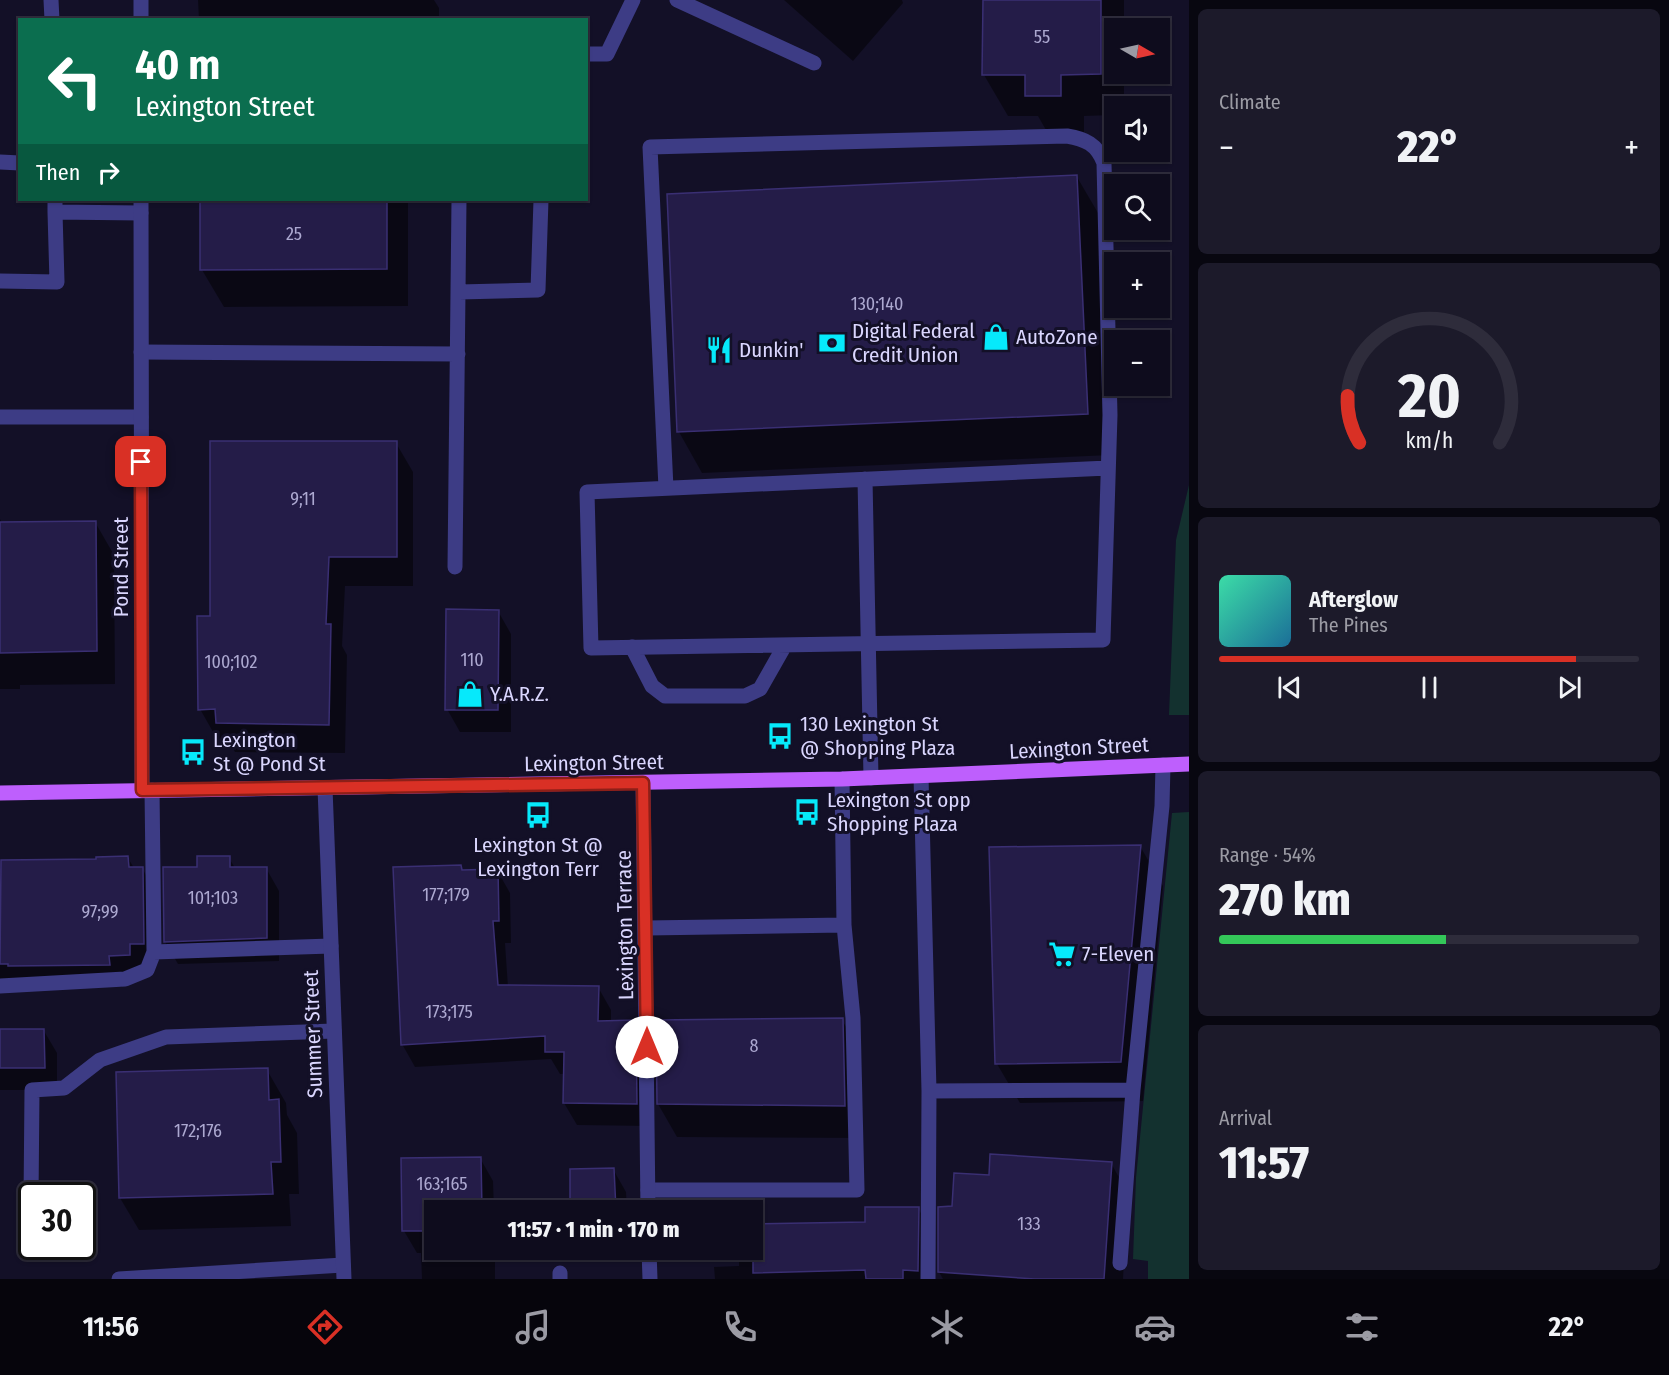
<!DOCTYPE html>
<html lang="en">
<head>
<meta charset="utf-8">
<style>
  :root { --surface:#0e0c1d; --page:#1c1a2a; --text:#f1f3f6; --muted:#9b9ba4; --line:#2e2c3b; --accent:#d93025 }
  body { margin:0; font-family:"Fira Sans Condensed",sans-serif; background:var(--page); color:var(--text); height:100vh; display:flex; flex-direction:column; font-size:22px; white-space:nowrap }
  * { box-sizing:border-box; margin:0 }
  p { font-size:20px; color:var(--muted) }
  .icon { flex:none; width:33px; height:33px; fill:none; stroke:currentColor; stroke-width:2; stroke-linecap:round; stroke-linejoin:round }
  .map { position:relative; flex:1; overflow:hidden }
  .sheet { display:flex; flex-direction:column; gap:9px; padding:9px; background:#080710; width:480px }
  .sheet>* { flex:none }
  .hud { position:absolute; left:18px; top:18px; width:570px; height:183px; border-radius:0px; box-shadow:0 2px 4px #0004,0 0 0 2px var(--line); background:#0b6e4f; color:#fff; overflow:hidden }
  .needle { width:39px; rotate:99deg }
  .tools { position:absolute; left:1104px; top:18px; display:grid; gap:12px }
  .tools a { display:grid; place-items:center; width:66px; height:66px; border-radius:0px; background:var(--surface); box-shadow:0 2px 4px #0004,0 0 0 2px var(--line); font-size:30px }
  .speed { position:absolute; left:18px; top:1182px; display:flex; gap:12px; font-size:30px; font-weight:700; text-align:center }
  .speed>* { display:grid; place-content:center; width:78px; height:78px; border-radius:50%; background:var(--surface); box-shadow:0 2px 4px #0004,0 0 0 2px var(--line); line-height:1 }
  .speed .limit { border:3px solid #111; border-radius:9px; background:#fff; color:#111 }
  .pin { position:absolute; display:grid; place-items:center; width:51px; height:51px; color:#fff; margin:-26px; border-radius:12px; box-shadow:0 3px 9px #0006 }
  .me { position:absolute; width:66px; margin:-33px; rotate:0deg; stroke-linejoin:round; filter:drop-shadow(0 0 4px #0008) }
  .turn { display:flex; align-items:center; gap:21px; height:126px; padding:0 18px; font-size:27px }
  .turn .icon { width:78px; height:78px; stroke-width:2.5 }
  .turn b { display:block; font-size:42px; line-height:51px }
  .then { display:flex; align-items:center; height:57px; padding:0 18px; background:#0003; gap:12px; font-size:22px }
  .big { font-size:45px; font-weight:800; line-height:1.1 }
  .sheet .widget { flex:1; display:flex; flex-direction:column; justify-content:center; gap:9px; min-width:0; padding:0 21px; border-radius:9px; background:var(--page) }
  .sheet .dial { align-items:center; gap:0 }
  .dial svg { height:156px; overflow:visible; fill:none; stroke:var(--line); stroke-width:7; stroke-linecap:round; text-anchor:middle }
  .dial text { fill:var(--text); stroke:none }
  .song { display:flex; align-items:center; gap:18px }
  .cover { width:72px; height:72px; border-radius:9px; background:linear-gradient(135deg,hsl(160 70% 55%),hsl(200 70% 35%)) }
  .played { height:6px; border-radius:3px; background:linear-gradient(90deg,var(--accent) 85%,var(--line) 85%) }
  .keys { display:flex; justify-content:space-around; direction:ltr }
  .heat { display:flex; justify-content:space-between; align-items:center; font-size:33px; direction:ltr }
  .charge { height:9px; border-radius:4px; background:linear-gradient(90deg,#34c759 54%,var(--line) 0) }
  .trip { position:absolute; left:424px; top:1200px; width:339px; height:60px; border-radius:0px; background:var(--surface); box-shadow:0 2px 4px #0004,0 0 0 2px var(--line); font-weight:800; line-height:60px; text-align:center }
  .dock { display:flex; height:96px; justify-content:space-around; align-items:center; background:#06050c; color:var(--muted) }
  .dock .icon { width:42px; height:42px }
  .dock .on { color:var(--accent) }
  .dock b { font-size:27px; color:var(--text) }
  main { display:flex; flex:1; min-height:0 }
  .map>svg:first-child { display:block }
  .green { fill:#13312f }
  .shadow { fill:#0007 }
  .building { fill:#241c48; stroke:#3a2f73; stroke-width:1.5 }
  .lines { fill:none; stroke-linecap:round; stroke-linejoin:round }
  .lane { stroke:#3d3c85; stroke-width:15 }
  .street { stroke:#3d3c85; stroke-width:15 }
  .primary { stroke:#be5ffd; stroke-width:15 }
  .route-casing { stroke:#8d1f18; stroke-width:15 }
  .route { stroke:#d93025; stroke-width:10 }
  .labels { text-anchor:middle; dominant-baseline:central; stroke-width:6; stroke-linejoin:round; paint-order:stroke }
  .number-label { font-size:18px; fill:#aca8d0 }
  .poi-label { font-size:21px; fill:#dad6fe; stroke:#131027; text-anchor:start }
  .street-label { font-size:21px; fill:#dad6fe; stroke:#131027 }
</style>
</head>
<body>
<main>
<div class="map">
<svg width="1189" height="1279" viewBox="0 0 1189 1279">
  <rect width="100%" height="100%" fill="#131027"/>
  <path class="green" d="M1189,485v230h-20l7,-175z
    M1189,812v467h-41v-18l-15,-2 3,-81 36,-365z"/>
  <path class="shadow" d="M198,0h236l5,8v12h-240z
    M784,0h118l1,3 -50,58z
    M984,0h140v28h-10v46h10v32h-10v9l-30,1v21h-34l-12,-21h-30l-24,-41z
    M1077,177l24,41 10,237 -409,18 -23,-41 -11,-237z
    M201,200h207v106l-184,1 -22,-37z
    M396,443l17,29v114h-68l-3,60 5,9 -2,98 -110,-1 -8,-14 -10,1 -17,-30z
    M0,519l2,4 93,-1 19,33 1,129 -95,1v4h-20z
    M498,611l13,23v98h-51l-13,-23z
    M1140,846l23,40 -20,215 -123,2 -23,-39z
    M128,858l6,10h8l13,23 1,75 -35,12 1,9h-122v-115z
    M229,858l6,10h31l13,23v70l-101,3 -13,-22 33,-74z
    M460,867l3,4 34,-1 13,23 1,50h-6l3,44h90l13,23v12h24l13,22 1,82 -72,-1 -13,-22 1,-29h-5l-9,-15 -136,8 -13,-23z
    M842,1020l19,32 2,86 -186,-1 -19,-33z
    M0,1030l44,1 13,22v37h-57z
    M267,1070l19,33 1,12 10,18 2,61h-10l2,32 -152,4 -19,-32z
    M480,1158l13,23 1,29h-59v40h60v29h-73l-1,-26h-4l-13,-22z
    M1111,1163l17,31 -5,85h-180l-4,-7 14,-64 37,-31z
    M613,1169l13,23 1,18h-55l-1,-39z
    M918,1208l17,29 -1,42h-219l-1,-12 25,-1v-16h14v-25l113,-2z
    M584,1250h44v1h-43z"/>
  <path class="building" d="M983,0h118v74l-40,1v21h-36v-21h-43z
    M1077,175l11,239 -411,18 -10,-238z
    M200,200h187v69l-187,1z
    M210,441h187v116h-68l-3,67h5l-2,101 -113,-2 -1,-14 -17,1 -1,-94h13z
    M96,521l1,130 -97,2v-131z
    M446,609l53,1 -1,100h-53z
    M1141,845l-20,217 -126,2 -6,-217z
    M128,856l1,11h14l1,77h-14v11l-21,1 1,9 -102,1v-2h-8l1,-104 95,-1v-2z
    M197,856h33v11h37v71l-103,4 -1,-75h34z
    M461,865l1,5 36,-1 1,52h-6l5,64 101,1 -1,35 38,-1 1,84 -74,-1 1,-51h-19v-16l-144,9 -8,-178z
    M843,1018l2,88 -188,-2 -1,-84z
    M0,1029h44l1,39h-45z
    M268,1068l1,32 10,-1 2,63h-10l2,32 -154,4 -3,-126z
    M990,1154l122,8 -8,117h-69l-97,-7v-65l14,-1 2,-33 35,2z
    M481,1157l1,53h-47v21h-33l-1,-73z
    M614,1168l2,42h-46v-41z
    M865,1207h54l-1,64 -15,-1v9h-37l-1,-9 -112,3v-49l112,-2z"/>
  <g class="lines">
    <path class="lane" d="M51,0l1,20
      M677,0l137,63
      M586,54h21l26,-54
      M0,162l20,1
      M55,200v12l86,1
      M0,281l57,1 -2,-70
      M459,292l79,-2 3,-90
      M141,352l317,2
      M0,417h141
      M865,479l6,299
      M666,488l-16,-341 417,-11c18,3 30,8 37,27l6,252 -7,225 -512,8 -4,-156 521,-24
      M455,567l4,-367
      M632,647l20,39 13,10h80l15,-7 25,-44
      M921,776l8,315 -1,188
      M647,928l197,-3
      M154,952l177,-6
      M0,986l125,-7 22,-9 7,-18 -2,-162
      M1133,1090l29,-284 1,-41
      M929,1091l204,-1 -13,173
      M648,1190h209l-4,-172 -9,-93 -2,-146
      M31,1200l1,-110 32,-2 36,-28 66,-23 168,-6
      M560,1273v6
      M119,1279l224,-14"/>
    <path class="street" d="M141,20v-20
      M141,200l1,590
      M643,783l5,427
      M325,788l19,491
      M649,1250l1,29"/>
    <path class="primary" d="M0,793l842,-14 347,-15"/>
  </g>
  <g class="lines">
    <defs>
      <path id="route" d="M141,462l1,328 501,-7 4,264"/>
    </defs>
    <use href="#route" class="route-casing"/>
    <use href="#route" class="route"/>
  </g>
  <defs>
    <symbol id="shop-bare" viewBox="-9 -9 18 18"><path d="M-5-2.5h2.3a2.7 3.5 0 0 1 5.4 0H5L5.5 6h-11ZM-1.5-2.5h3a1.5 2.3 0 0 0-3 0Z" fill="#06e9fb" stroke="#131027" stroke-width="2.5" paint-order="stroke"/></symbol>
    <symbol id="bank-bare" viewBox="-9 -9 18 18"><path d="M-6-4H6V4H-6ZM0-2.3a2.3 2.3 0 1 0 0 4.6a2.3 2.3 0 1 0 0-4.6Z" fill="#06e9fb" stroke="#131027" stroke-width="2.5" paint-order="stroke"/></symbol>
    <symbol id="restaurant-bare" viewBox="-9 -9 18 18"><path d="M-5-6h1v4h1v-4h1v4h1v-4h1v5L-1.5 .5V6h-2V.5L-5-1ZM5-6V6H3V1.5H1.5Q1.5-4 5-6Z" fill="#06e9fb" stroke="#131027" stroke-width="2.5" paint-order="stroke"/></symbol>
    <symbol id="bus-bare" viewBox="-9 -9 18 18"><path d="M-5-6H5V4H4V6H2V4H-2V6H-4V4H-5ZM-3.5-4V0h7V-4ZM-3.5 1.2v1.5H-2V1.2ZM2 1.2v1.5H3.5V1.2Z" fill="#06e9fb" stroke="#131027" stroke-width="2.5" paint-order="stroke"/></symbol>
    <symbol id="supermarket-bare" viewBox="-9 -9 18 18"><path d="M-6-5.5h2.5l.6 2H6L4.5 2H-2.5L-4.4-4H-6ZM-1.5 3.2a1.3 1.3 0 1 0 .1 0ZM3 3.2a1.3 1.3 0 1 0 .1 0Z" fill="#06e9fb" stroke="#131027" stroke-width="2.5" paint-order="stroke"/></symbol>
  </defs>
  <g fill-rule="evenodd">
    <use href="#shop-bare" x="977" y="318" width="38" height="38"/>
    <use href="#bank-bare" x="813" y="324" width="38" height="38"/>
    <use href="#restaurant-bare" x="700" y="331" width="38" height="38"/>
    <use href="#shop-bare" x="451" y="675" width="38" height="38"/>
    <use href="#bus-bare" x="761" y="717" width="38" height="38"/>
    <use href="#bus-bare" x="174" y="733" width="38" height="38"/>
    <use href="#bus-bare" x="788" y="793" width="38" height="38"/>
    <use href="#bus-bare" x="519" y="796" width="38" height="38"/>
    <use href="#supermarket-bare" x="1043" y="935" width="38" height="38"/>
  </g>
  <g class="labels">
    <g class="number-label">
      <text x="1042" y="37">55</text>
      <text x="294" y="234">25</text>
      <text x="877" y="304">130;140</text>
      <text x="303" y="499">9;11</text>
      <text x="472" y="660">110</text>
      <text x="231" y="662">100;102</text>
      <text x="446" y="895">177;179</text>
      <text x="213" y="898">101;103</text>
      <text x="100" y="912">97;99</text>
      <text x="449" y="1012">173;175</text>
      <text x="754" y="1046">8</text>
      <text x="198" y="1131">172;176</text>
      <text x="442" y="1184">163;165</text>
      <text x="1029" y="1224">133</text>
    </g>
    <g class="poi-label">
      <text x="852" y="331">Digital Federal<tspan x="852" dy="24">Credit Union</tspan></text>
      <text x="1016" y="337">AutoZone</text>
      <text x="739" y="350">Dunkin'</text>
      <text x="490" y="694">Y.A.R.Z.</text>
      <text x="800" y="724">130 Lexington St<tspan x="800" dy="24">@ Shopping Plaza</tspan></text>
      <text x="213" y="740">Lexington<tspan x="213" dy="24">St @ Pond St</tspan></text>
      <text x="827" y="800">Lexington St opp<tspan x="827" dy="24">Shopping Plaza</tspan></text>
      <text x="538" y="845" text-anchor="middle">Lexington St @<tspan x="538" dy="24">Lexington Terr</tspan></text>
      <text x="1082" y="954">7-Eleven</text>
    </g>
    <g class="street-label">
      <text transform="translate(121 567) rotate(-90)">Pond Street</text>
      <text transform="translate(1079 748) rotate(-3)">Lexington Street</text>
      <text transform="translate(594 763) rotate(-1)">Lexington Street</text>
      <text transform="translate(625 925) rotate(-91)">Lexington Terrace</text>
      <text transform="translate(313 1034) rotate(-92)">Summer Street</text>
    </g>
  </g>
</svg>
<div class="tools">
<a><svg class="needle" viewBox="-14 -14 28 28"><path d="M0-13l5 13h-10z" fill="#e53935"/><path d="M0 13l5-13h-10z" fill="#9b9ba4"/></svg></a>
<a><svg class="icon" aria-label="sound" viewBox="0 0 24 24"><path d="M4 9h4l5-4v14l-5-4H4zM17 9q2 3 0 6"/></svg></a>
<a><svg class="icon" aria-label="search" viewBox="0 0 24 24"><circle cx="10" cy="10" r="6"/><path d="M15 15l6 6"/></svg></a>
<a>+</a>
<a>−</a>
</div>
<div class="speed"><div class="limit">30</div></div>
<div class="pin" style="left:141px;top:462px;background:#d93025"><svg class="icon" aria-label="arrive" viewBox="0 0 24 24"><path d="M6 21V4h12l-3 4 3 4H6"/></svg></div>
<svg class="me" style="left:647px;top:1047px" viewBox="-20 -20 40 40"><circle r="19" fill="#fff"/><path d="M0-13L10 11 0 6-10 11z" fill="#d93025"/></svg>
<div class="trip">11:57 · 1 min · 170 m</div>
<div class="hud">
<div class="turn"><svg class="icon" aria-label="left" viewBox="0 0 24 24"><path d="M17 20v-9H6M10 6l-5 5 5 5"/></svg><div><b>40 m</b>Lexington Street</div></div>
<div class="then">Then<svg class="icon" aria-label="right" viewBox="0 0 24 24"><path d="M7 20v-9h11M14 6l5 5-5 5"/></svg></div>
</div>
</div>
<section class="sheet">
<div class="widget"><p>Climate</p>
<div class="heat"><a>−</a><b class="big">22°</b><a>+</a></div>
</div>
<div class="widget dial"><svg viewBox="0 0 100 80">
<path d="M14 69A42 42 0 1 1 86 69"/>
<path d="M14 69A42 42 0 0 1 8 45" stroke="#d93025"/>
<text x="50" y="56" font-size="32" font-weight="700">20</text>
<text x="50" y="72" font-size="11">km/h</text>
</svg></div>
<div class="widget">
<div class="song"><i class="cover"></i><div><b>Afterglow</b><p>The Pines</p></div></div>
<div class="played"></div>
<div class="keys"><svg class="icon" aria-label="previous" viewBox="0 0 24 24"><path d="M18 5L8 12l10 7zM5 5v14"/></svg><svg class="icon" aria-label="pause" viewBox="0 0 24 24"><path d="M8 5v14M16 5v14"/></svg><svg class="icon" aria-label="next" viewBox="0 0 24 24"><path d="M6 5l10 7-10 7zM19 5v14"/></svg></div>
</div>
<div class="widget"><p>Range · 54%</p><b class="big">270 km</b><div class="charge"></div></div>
<div class="widget"><p>Arrival</p><b class="big">11:57</b></div>
</section>
</main>
<nav class="dock">
<b>11:56</b>
<svg class="icon on" aria-label="directions" viewBox="0 0 24 24"><path d="M12 3l9 9-9 9-9-9zM9 14v-3h6M13 9l2 2-2 2"/></svg>
<svg class="icon" aria-label="music" viewBox="0 0 24 24"><path d="M9 18V5l10-2v13"/><circle cx="6" cy="18" r="3"/><circle cx="16" cy="16" r="3"/></svg>
<svg class="icon" aria-label="phone" viewBox="0 0 24 24"><path d="M5 4h4l2 5-3 2q2 4 5 5l2-3 5 2v4C11 20 4 13 5 4z"/></svg>
<svg class="icon" aria-label="climate" viewBox="0 0 24 24"><path d="M12 3v18M4 7l16 10M4 17L20 7"/></svg>
<svg class="icon" aria-label="car" viewBox="0 0 24 24"><path d="M5 17H2v-5l4-1 3-4h7l3 4 3 1v5h-3M9 17h6M6 11h13"/><circle cx="7" cy="17" r="2"/><circle cx="17" cy="17" r="2"/></svg>
<svg class="icon" aria-label="filters" viewBox="0 0 24 24"><path d="M4 7h16M4 17h16"/><circle cx="9" cy="7" r="2"/><circle cx="15" cy="17" r="2"/></svg>
<b>22°</b>
</nav>
</body>
</html>
